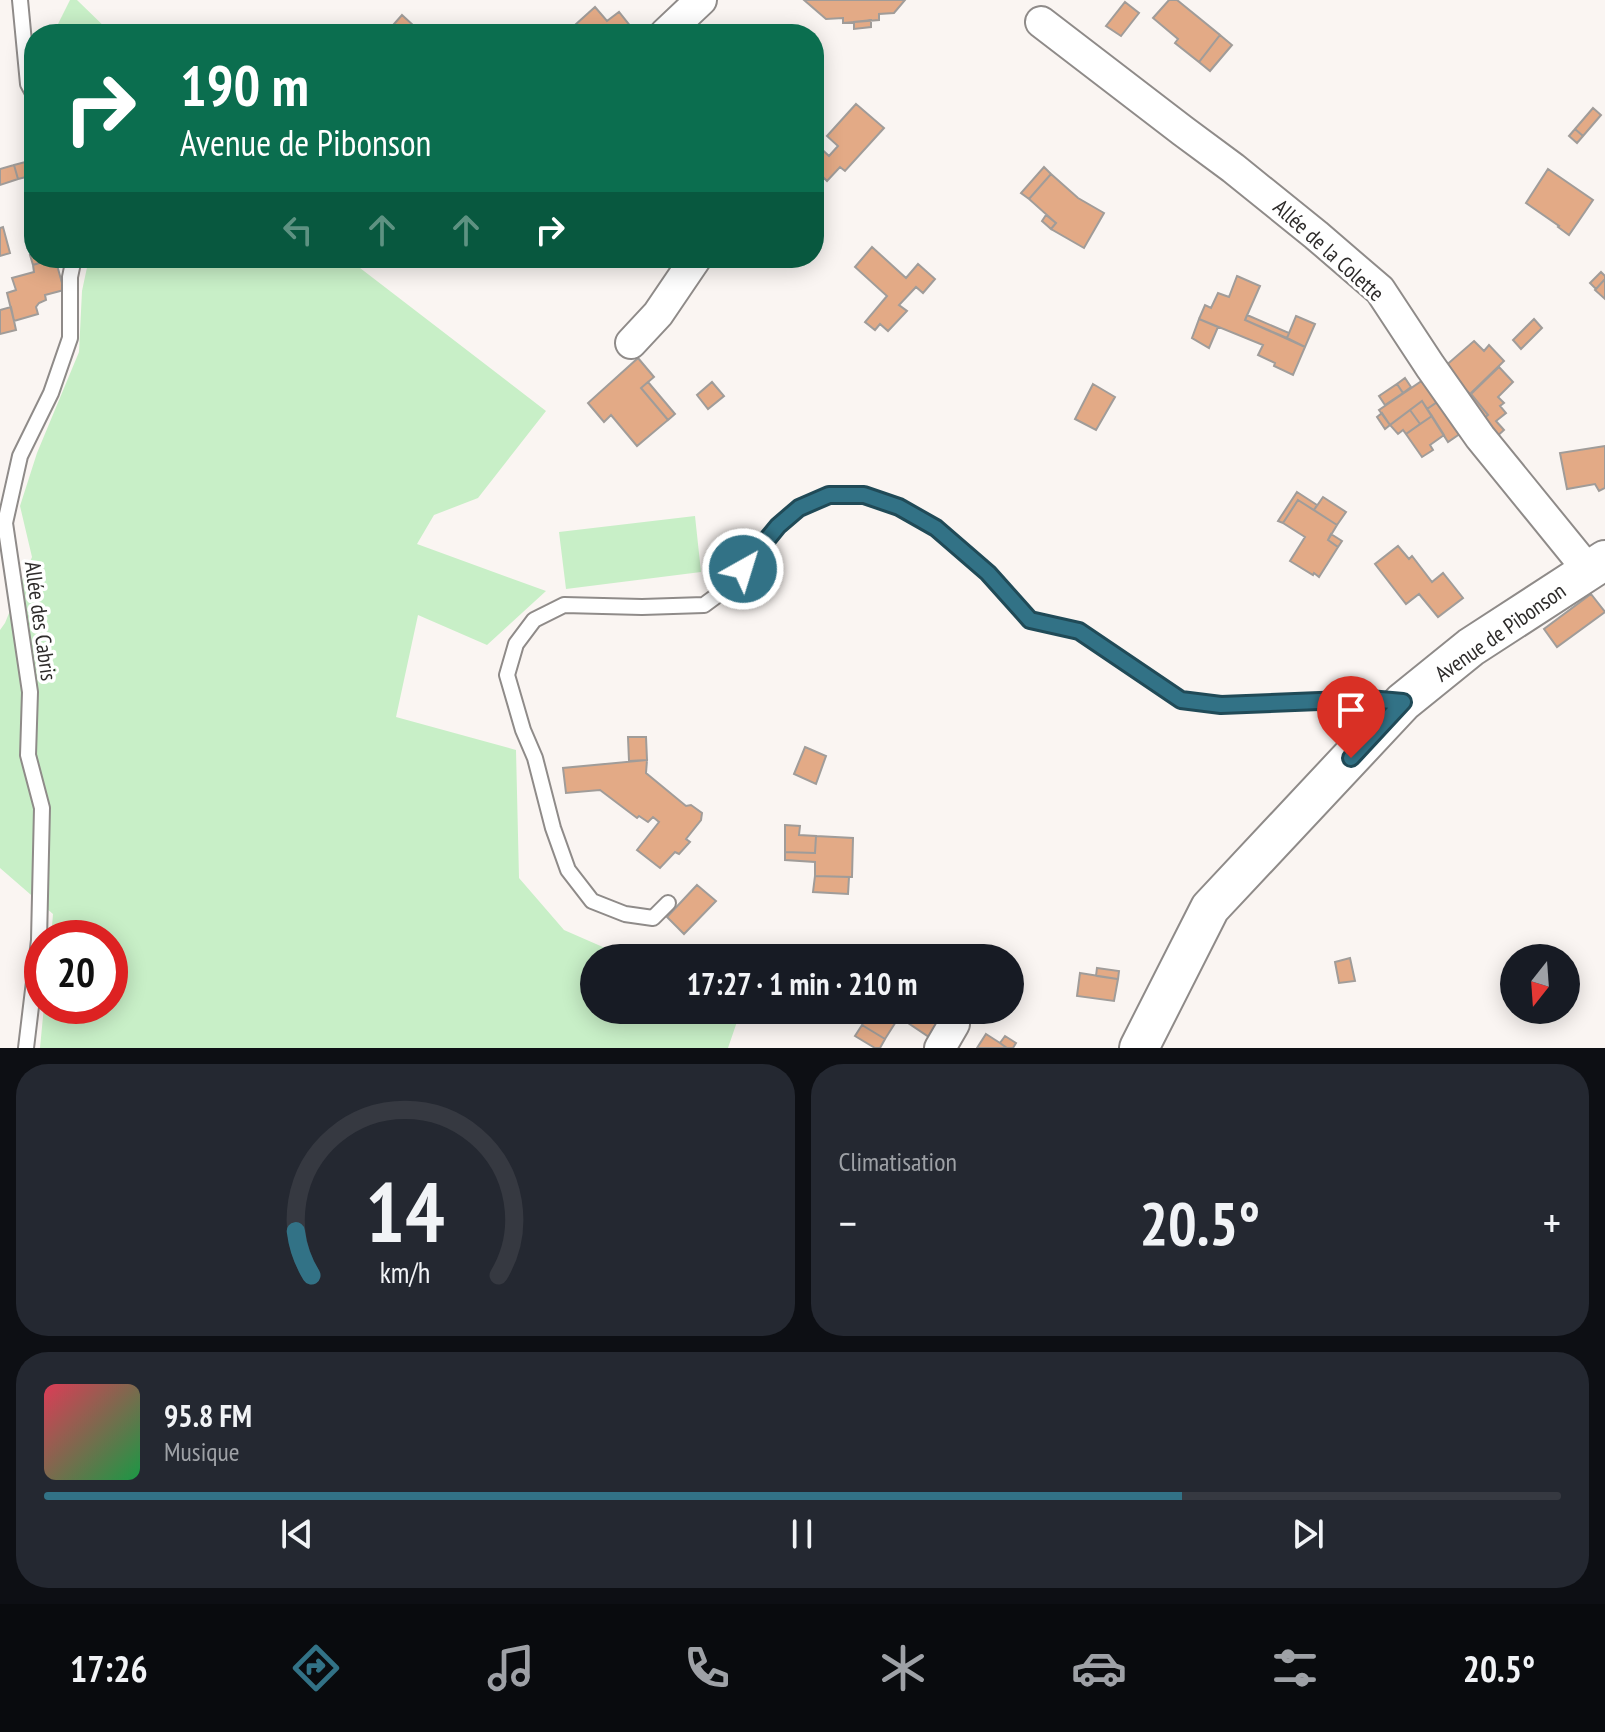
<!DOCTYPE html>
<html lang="fr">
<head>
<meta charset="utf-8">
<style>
  :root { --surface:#171b24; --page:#242831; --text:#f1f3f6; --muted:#9ea1a6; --line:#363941; --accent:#327286 }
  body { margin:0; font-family:"PT Sans Narrow",sans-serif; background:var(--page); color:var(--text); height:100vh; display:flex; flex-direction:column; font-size:30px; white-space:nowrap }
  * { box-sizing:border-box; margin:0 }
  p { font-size:26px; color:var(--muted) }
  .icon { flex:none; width:44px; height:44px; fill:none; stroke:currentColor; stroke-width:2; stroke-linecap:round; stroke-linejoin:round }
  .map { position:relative; height:1048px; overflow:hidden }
  .details { display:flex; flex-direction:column; gap:16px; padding:16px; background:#0d0f14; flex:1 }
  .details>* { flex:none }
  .hud { position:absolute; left:24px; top:24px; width:800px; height:244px; border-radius:32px; box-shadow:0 4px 20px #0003; background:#0b6e4f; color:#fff; overflow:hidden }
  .needle { width:52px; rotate:197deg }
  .tools { position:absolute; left:1500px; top:944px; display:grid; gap:16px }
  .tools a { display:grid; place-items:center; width:80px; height:80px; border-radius:50%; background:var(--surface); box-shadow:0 4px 20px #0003; font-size:40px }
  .speed { position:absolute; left:24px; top:920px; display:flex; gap:16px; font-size:40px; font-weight:700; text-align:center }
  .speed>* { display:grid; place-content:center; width:104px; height:104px; border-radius:50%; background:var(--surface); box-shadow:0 4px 20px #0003; line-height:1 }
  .speed .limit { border:12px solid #d22; background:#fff; color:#111 }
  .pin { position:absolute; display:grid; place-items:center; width:68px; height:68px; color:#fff; margin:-82px -34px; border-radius:50% 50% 50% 0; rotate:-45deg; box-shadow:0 0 8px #0007 }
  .pin .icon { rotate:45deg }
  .me { position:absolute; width:88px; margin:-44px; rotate:39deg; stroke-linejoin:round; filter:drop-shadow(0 0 6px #0008) }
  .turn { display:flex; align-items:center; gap:28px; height:168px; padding:0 24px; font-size:36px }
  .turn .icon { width:104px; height:104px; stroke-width:2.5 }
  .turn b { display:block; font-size:56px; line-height:68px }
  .lanes { display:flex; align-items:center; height:76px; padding:0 24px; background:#0003; justify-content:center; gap:40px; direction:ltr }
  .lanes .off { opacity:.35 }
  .big { font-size:60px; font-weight:700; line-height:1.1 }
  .details .card { flex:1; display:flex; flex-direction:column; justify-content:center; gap:12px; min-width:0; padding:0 28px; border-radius:32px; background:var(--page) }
  .details .dial { align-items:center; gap:0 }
  .dial svg { height:208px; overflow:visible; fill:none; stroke:var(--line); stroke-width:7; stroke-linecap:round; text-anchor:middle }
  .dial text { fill:var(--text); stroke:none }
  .song { display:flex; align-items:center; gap:24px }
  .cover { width:96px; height:96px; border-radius:12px; background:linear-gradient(135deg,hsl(350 70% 55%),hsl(140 70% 35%)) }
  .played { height:8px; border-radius:4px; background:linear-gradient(90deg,var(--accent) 75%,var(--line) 75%) }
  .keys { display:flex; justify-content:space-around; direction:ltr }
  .heat { display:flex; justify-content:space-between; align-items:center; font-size:44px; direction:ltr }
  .details .tiles { flex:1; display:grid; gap:16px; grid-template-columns:1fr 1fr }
  .card:last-child { grid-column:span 2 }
  .trip { position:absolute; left:580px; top:944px; width:444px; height:80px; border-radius:40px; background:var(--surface); box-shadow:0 4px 20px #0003; font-weight:700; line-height:80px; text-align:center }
  .dock { display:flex; height:128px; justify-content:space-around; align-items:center; background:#090b0e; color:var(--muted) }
  .dock .icon { width:56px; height:56px }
  .dock .on { color:var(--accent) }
  .dock b { font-size:36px; color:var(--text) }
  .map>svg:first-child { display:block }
  .green { fill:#c8efc7 }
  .building { fill:#e3aa86; stroke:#a09c99; stroke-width:2 }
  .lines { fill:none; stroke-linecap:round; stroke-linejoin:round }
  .service-casing { stroke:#8f8b89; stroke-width:18 }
  .minor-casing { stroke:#8f8b89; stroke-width:34 }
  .tertiary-casing { stroke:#8f8b89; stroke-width:42 }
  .service { stroke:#fff; stroke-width:14 }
  .minor { stroke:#fff; stroke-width:30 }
  .tertiary { stroke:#fff; stroke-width:38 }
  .route-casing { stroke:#204a57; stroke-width:20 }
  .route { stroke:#327286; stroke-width:14 }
  .labels { text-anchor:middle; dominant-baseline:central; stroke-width:7; stroke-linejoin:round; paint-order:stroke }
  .street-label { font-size:22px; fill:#2e2c2b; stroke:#fff }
</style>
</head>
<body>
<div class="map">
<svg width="1605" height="1048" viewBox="0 0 1605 1048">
  <rect width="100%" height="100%" fill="#faf5f2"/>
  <path class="green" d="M70,0h7l35,34h-59z
    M89,258h258l199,153 -68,87 -44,17 -17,29 129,47 -59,54 -69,-30 -22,102 120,33 3,128 45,52 64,28h-34v52h147l-13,38h-688l4,-42h66v-68h-59l2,-24 -53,-46v-238l5,-7 27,-66 -12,-51 17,-53 42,-101 3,-61z
    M695,516l6,56 -135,17 -7,-57z"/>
  <path class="building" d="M804,0h101l-11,13 -15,1v6l-36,3v-5l-17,1z
    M1169,0h8l43,35 -21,27 -24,-19 3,-4 -25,-21z
    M1125,2l14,11 -18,23 -15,-10z
    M595,7l12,14 12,-9 12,15 -8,7h-58z
    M402,15l12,11 -7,8h-16l-4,-2z
    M871,20v7l-17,2v-7z
    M1220,35l12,10 -22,26 -11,-9z
    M856,104l28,24 -39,43 -5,-4 -13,14 -3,-3 -8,9 -2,-2v-43l15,14 9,-10 -11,-10z
    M1593,108l8,7 -18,21 -8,-7z
    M1575,129l8,7 -6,7 -8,-7z
    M33,160l1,15 -16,4 -4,-14z
    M14,165l4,14 -18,6v-16z
    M1044,167l7,7 -22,25 -8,-6z
    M1548,169l45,31 -24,35 -11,-8 1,-1 -33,-23z
    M1051,174l27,24 26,15 -20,35 -33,-19 5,-6 -27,-24z
    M1046,215l10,8 -5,6 -9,-8z
    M3,227l7,26 -10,3v-28z
    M872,247l34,31 12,-14 17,15 -12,14 -7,-6 -17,18 8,6 -19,20 -8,-7 -5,6 -10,-8 22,-26 -32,-29z
    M34,254v4h21l-22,7 -3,-10z
    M55,258l9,32 -19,5 1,5 -7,3 -3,4 2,7 -24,7 -7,-28 9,-3 -4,-12 22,-6 -1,-7z
    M1601,272l4,4v3l-9,10 -6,-6z
    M1237,276l23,10 -15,34 60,27 -12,28 -19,-9 1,-3 -17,-8 5,-10 -64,-26 6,-14 6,3 7,-15 11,4z
    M1605,279v20l-10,-9z
    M11,307l5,23 -16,4v-24z
    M1247,315l42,18 -2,5 -42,-18z
    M1296,316l19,8 -10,23 -18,-9z
    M1199,319l19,8 -9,21 -17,-10z
    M1534,319l8,9 -21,21 -8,-9z
    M1474,341l10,10 5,-6 15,16 -34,33 -27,-26z
    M638,358l16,19 -13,11 27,32 -31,26 -26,-31 -7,7 -16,-19z
    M1499,367l14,15 -15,15 6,6 -4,3 6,7 -10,8 8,9 -9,8 -15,-16 8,-7 -17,-21z
    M1429,376l14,22 -16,11 -5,-8 -32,24 -11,-15z
    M1405,378l6,9 -8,6 -6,-9z
    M648,382l27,32 -7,6 -27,-32z
    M712,382l12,14 -16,13 -11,-14z
    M1093,384l22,13 -19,33 -21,-11z
    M1397,384l6,9 -18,12 -6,-9z
    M1471,394l17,21 -8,7 -16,-23z
    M1443,398l21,33 -16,11 -21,-33z
    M1422,401l10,15 -12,8 -10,-14z
    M1410,410l10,14 -14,10 -3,-4 -5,4 -8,-9z
    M1382,413l8,12 -5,4 -8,-12z
    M1432,416l12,19 -14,10 3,5 -11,7 -16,-23z
    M1605,446v42l-6,3 -4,-7 -28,5 -7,-36z
    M1297,492l20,13 -3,5 -16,-10 -15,23 -5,-2z
    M1323,497l23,15 -9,13 -23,-15z
    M1298,500l39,25 -9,15 10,7 -19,30 -5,-4 -1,2 -23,-14 15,-24 -22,-14z
    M1331,534l11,7 -4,6 -10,-7z
    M1398,546l11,13 3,-3 20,26 11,-9 20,25 -25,19 -19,-23 -13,10 -31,-40z
    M1591,594l14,18 -48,35 -13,-18z
    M628,737h18l1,23 -18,1z
    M805,747l21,9 -10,28 -22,-10z
    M647,760l-1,13 40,33 5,-1 11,8 -1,7 -15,19 4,3 -11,12 -4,-2 -15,16 -23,-18 22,-28 -6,-5 -5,5 -9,-6 -2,2 -37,-28 -34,3 -3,-25z
    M785,825l15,1 -1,9 17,1 -1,17 -30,-1z
    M816,836l37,2 -1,39 -37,-1v-14l-30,-2v-8l30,1z
    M815,876l34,1 -1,17 -35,-2z
    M697,885l19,16 -32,33 -17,-17z
    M1350,958l5,23 -16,2 -4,-21z
    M1097,968l22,3 -1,8 -22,-3z
    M1080,973l38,6 -4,22 -37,-5z
    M872,1010h75l-18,27 -30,-20 -14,22 -23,-14z
    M862,1025l23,14 -5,9h-5l-20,-12z
    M986,1034l14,9 7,5h-30z
    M1005,1036l11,7 -3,5h-6l-7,-5z"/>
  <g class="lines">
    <defs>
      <path id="service" d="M20,0l8,84 6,11
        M668,903l-15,15 -28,-4 -33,-13 -24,-31 -15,-42 -18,-70 -12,-28 -16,-55 9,-31 18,-24 30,-15 78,2 62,-2 19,-14 55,-65 21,-18 30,-13h35l35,12 37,21 52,45 42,47 49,11 102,69 40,5 148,-6 26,3
        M26,1048l13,-108 3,-132 -14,-53 2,-63 -25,-169 15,-67 31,-63 19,-55v-61l4,-19"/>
      <path id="minor" d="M1041,22l142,109 50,37 83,67 64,55 50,76 50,71 109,134
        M665,34l36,-34
        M631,343l27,-29 38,-56
        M940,1048l14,-24"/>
      <path id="tertiary" d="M1139,1048l71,-140 193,-206 68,-55 134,-87"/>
    </defs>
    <use href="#service" class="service-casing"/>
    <use href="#minor" class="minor-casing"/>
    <use href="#tertiary" class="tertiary-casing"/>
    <use href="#service" class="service"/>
    <use href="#minor" class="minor"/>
    <use href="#tertiary" class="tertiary"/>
  </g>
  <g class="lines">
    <defs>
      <path id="route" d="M743,569l35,-43 21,-18 30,-13h35l35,12 37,21 52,45 42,47 49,11 102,69 40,5 148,-6 34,3 -52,56"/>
    </defs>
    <use href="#route" class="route-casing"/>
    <use href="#route" class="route"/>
  </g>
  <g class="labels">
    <g class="street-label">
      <text transform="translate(1329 250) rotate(42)">Allée de la Colette</text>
      <text transform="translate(41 621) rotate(82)">Allée des Cabris</text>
      <text transform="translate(1500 632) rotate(-35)">Avenue de Pibonson</text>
    </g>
  </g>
</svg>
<div class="tools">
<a><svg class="needle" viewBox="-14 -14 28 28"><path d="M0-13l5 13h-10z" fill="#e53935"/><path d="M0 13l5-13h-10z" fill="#9ea1a6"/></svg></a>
</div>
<div class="speed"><div class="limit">20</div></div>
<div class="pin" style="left:1351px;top:758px;background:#d93025"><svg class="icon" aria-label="arrive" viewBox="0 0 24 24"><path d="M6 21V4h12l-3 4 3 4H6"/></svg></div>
<svg class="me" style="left:743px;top:569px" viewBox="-20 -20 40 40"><circle r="17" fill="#327286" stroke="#fff" stroke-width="3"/><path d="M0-11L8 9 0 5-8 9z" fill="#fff"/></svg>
<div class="trip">17:27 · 1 min · 210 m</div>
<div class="hud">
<div class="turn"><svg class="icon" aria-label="right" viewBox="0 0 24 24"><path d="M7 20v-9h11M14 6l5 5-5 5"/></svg><div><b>190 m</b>Avenue de Pibonson</div></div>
<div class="lanes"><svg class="icon off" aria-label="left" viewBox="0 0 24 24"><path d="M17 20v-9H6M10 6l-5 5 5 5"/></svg><svg class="icon off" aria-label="ahead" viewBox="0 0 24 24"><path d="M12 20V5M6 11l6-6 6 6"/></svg><svg class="icon off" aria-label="ahead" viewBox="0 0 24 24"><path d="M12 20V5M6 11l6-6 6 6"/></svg><svg class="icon" aria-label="right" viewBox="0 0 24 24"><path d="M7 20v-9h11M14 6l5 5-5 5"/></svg></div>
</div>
</div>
<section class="details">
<div class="tiles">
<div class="card dial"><svg viewBox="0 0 100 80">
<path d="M14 69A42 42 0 1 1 86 69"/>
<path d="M14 69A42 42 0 0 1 8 52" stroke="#327286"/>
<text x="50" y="56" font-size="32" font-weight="700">14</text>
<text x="50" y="72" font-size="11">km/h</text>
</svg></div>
<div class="card"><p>Climatisation</p>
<div class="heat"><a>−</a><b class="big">20.5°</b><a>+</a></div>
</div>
<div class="card">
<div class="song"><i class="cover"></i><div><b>95.8 FM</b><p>Musique</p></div></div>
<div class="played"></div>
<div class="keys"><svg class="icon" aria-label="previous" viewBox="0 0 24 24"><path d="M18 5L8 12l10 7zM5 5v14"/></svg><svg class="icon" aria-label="pause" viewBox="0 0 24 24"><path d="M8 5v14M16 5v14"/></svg><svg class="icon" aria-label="next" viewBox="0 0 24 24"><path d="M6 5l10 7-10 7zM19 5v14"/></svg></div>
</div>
</div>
</section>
<nav class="dock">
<b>17:26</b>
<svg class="icon on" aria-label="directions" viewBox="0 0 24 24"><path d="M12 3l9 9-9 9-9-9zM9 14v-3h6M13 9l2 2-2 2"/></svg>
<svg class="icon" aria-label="music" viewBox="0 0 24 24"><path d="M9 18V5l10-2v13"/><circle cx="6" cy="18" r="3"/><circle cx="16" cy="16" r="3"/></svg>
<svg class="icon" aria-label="phone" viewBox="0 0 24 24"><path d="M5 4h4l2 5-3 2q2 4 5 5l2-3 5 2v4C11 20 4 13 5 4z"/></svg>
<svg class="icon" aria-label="climate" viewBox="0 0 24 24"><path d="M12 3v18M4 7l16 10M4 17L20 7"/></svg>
<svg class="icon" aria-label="car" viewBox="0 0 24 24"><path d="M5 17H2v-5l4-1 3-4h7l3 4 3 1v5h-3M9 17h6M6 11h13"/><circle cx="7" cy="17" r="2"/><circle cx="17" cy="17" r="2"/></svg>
<svg class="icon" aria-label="filters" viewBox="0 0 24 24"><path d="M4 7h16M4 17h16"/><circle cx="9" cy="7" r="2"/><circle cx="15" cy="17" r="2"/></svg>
<b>20.5°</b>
</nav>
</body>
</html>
